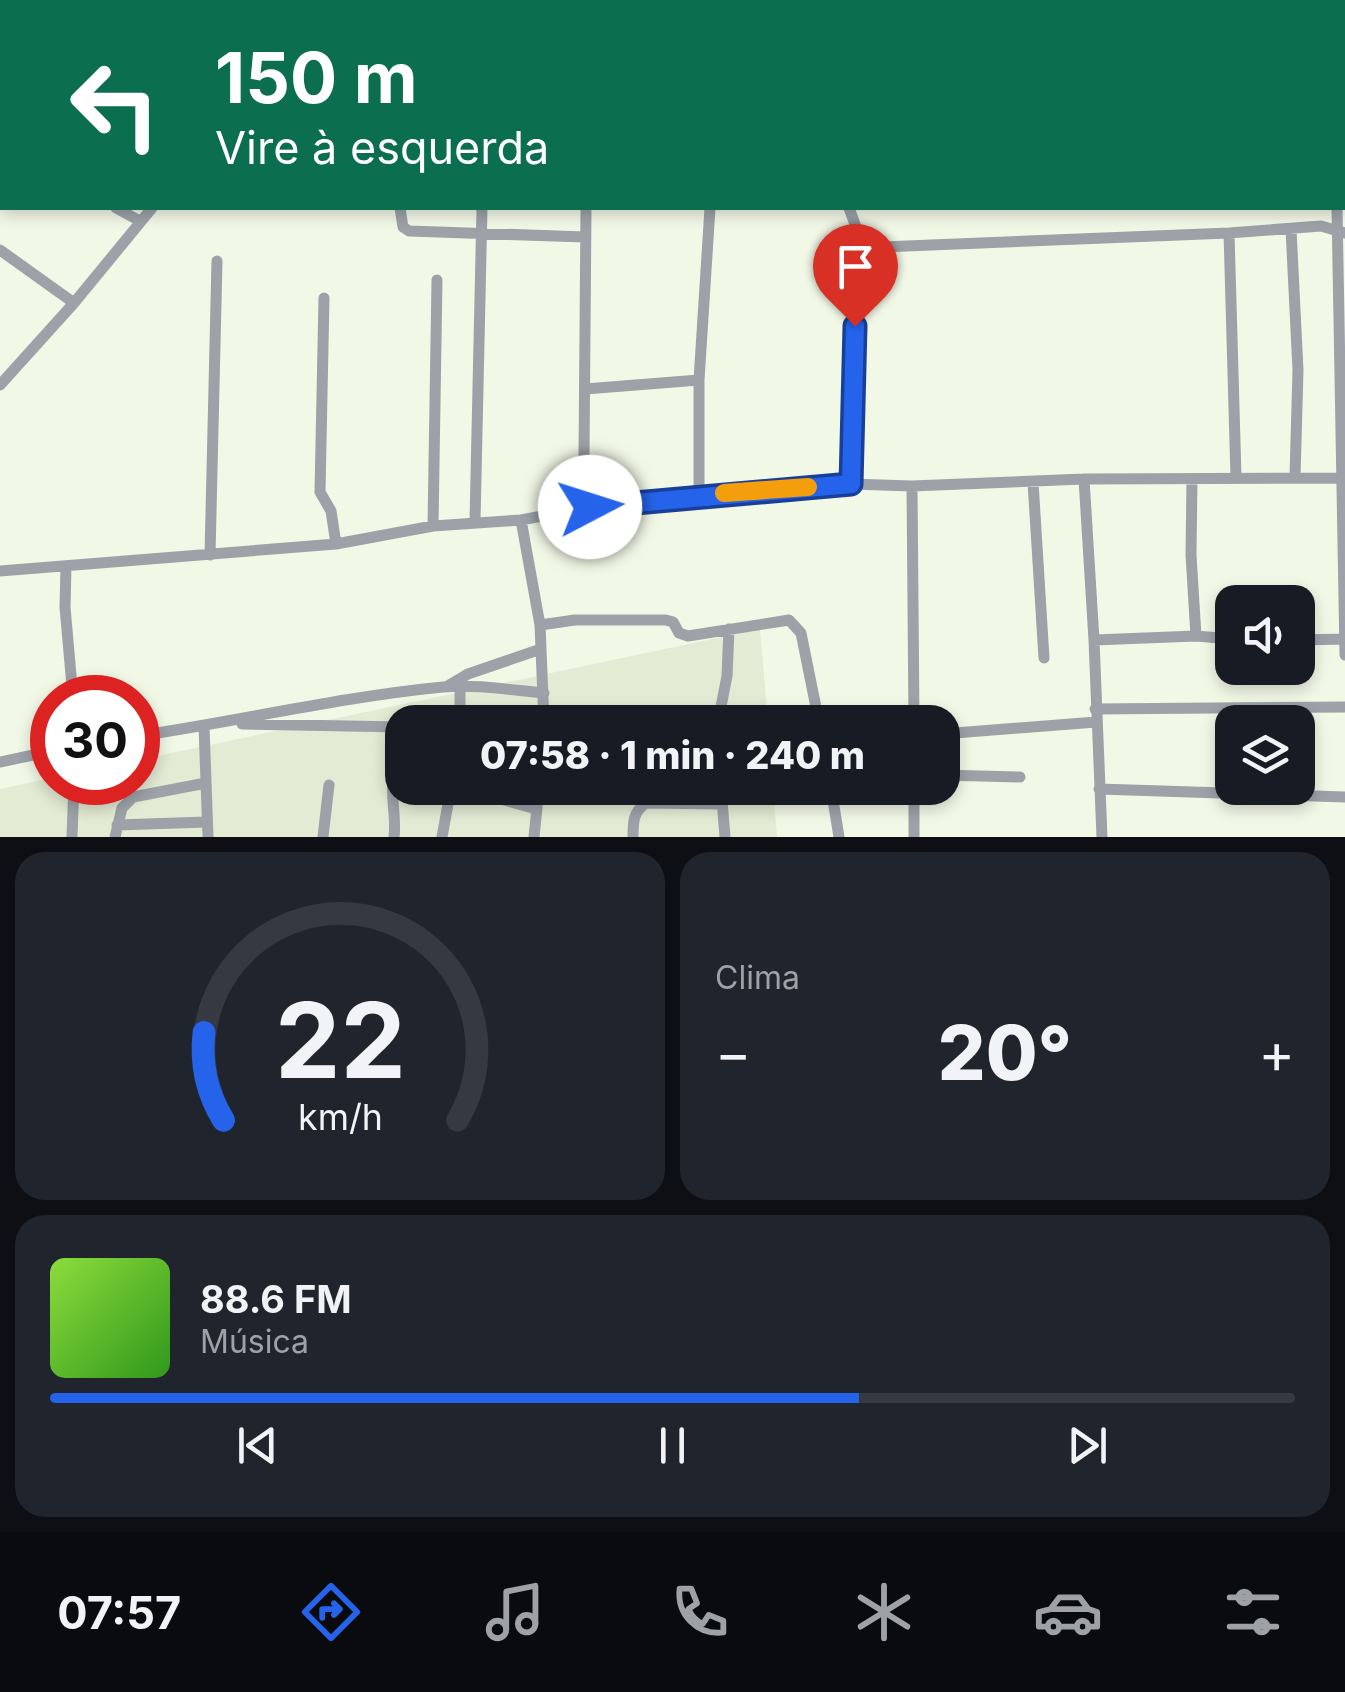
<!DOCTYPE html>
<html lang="pt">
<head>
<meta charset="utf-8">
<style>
  :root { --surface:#171b24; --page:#20242c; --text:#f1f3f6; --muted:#9ea1a6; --line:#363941; --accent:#2563eb }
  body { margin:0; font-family:Inter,sans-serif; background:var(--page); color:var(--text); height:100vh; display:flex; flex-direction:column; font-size:38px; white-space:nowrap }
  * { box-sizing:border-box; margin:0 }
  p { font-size:32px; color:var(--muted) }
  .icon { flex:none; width:55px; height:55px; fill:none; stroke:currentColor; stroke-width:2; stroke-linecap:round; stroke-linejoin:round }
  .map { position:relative; height:837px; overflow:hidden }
  .side { display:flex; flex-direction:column; gap:15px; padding:15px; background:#0d0f14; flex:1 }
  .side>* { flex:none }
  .banner { position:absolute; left:0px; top:0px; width:1345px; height:210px; box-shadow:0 5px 15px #0003; background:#0b6e4f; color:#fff; overflow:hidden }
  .fabs { position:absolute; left:1215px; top:585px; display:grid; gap:20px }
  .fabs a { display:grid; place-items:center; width:100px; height:100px; border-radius:20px; background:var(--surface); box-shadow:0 5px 15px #0003; font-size:50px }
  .speed { position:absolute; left:30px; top:675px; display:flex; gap:20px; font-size:50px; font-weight:700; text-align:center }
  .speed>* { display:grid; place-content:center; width:130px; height:130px; border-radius:50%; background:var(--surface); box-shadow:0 5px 15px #0003; line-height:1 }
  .speed .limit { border:15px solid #d22; background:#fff; color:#111 }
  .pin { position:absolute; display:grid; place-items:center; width:85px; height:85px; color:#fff; margin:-102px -42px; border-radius:50% 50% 50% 0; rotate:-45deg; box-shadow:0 0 10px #0007 }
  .pin .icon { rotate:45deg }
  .me { position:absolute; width:110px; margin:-55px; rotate:85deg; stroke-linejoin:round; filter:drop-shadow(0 0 8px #0008) }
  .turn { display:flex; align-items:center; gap:35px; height:210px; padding:0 50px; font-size:45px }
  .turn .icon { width:130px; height:130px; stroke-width:2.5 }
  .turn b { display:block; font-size:70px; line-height:85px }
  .big { font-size:75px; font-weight:800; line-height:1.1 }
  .side .widget { flex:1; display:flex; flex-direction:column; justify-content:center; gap:15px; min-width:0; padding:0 35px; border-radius:30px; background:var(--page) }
  .side .dial { align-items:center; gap:0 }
  .dial svg { height:260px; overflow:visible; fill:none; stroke:var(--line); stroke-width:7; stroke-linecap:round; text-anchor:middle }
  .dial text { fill:var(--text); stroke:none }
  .song { display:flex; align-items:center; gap:30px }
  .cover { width:120px; height:120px; border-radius:15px; background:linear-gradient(135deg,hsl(90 70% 55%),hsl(110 70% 35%)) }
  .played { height:10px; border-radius:5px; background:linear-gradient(90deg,var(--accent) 65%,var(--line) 65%) }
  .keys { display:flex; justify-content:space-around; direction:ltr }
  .heat { display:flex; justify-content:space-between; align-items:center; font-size:55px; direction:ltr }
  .side .tiles { flex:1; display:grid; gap:15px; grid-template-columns:1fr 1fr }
  .widget:last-child { grid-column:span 2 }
  .trip { position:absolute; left:385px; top:705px; width:575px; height:100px; border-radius:30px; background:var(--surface); box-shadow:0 5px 15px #0003; font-weight:800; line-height:100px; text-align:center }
  .menu { display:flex; height:160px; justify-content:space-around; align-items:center; background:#090b0e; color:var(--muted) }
  .menu .icon { width:70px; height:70px }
  .menu .current { color:var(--accent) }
  .menu b { font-size:45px; color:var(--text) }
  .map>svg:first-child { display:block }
  .built { fill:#e3ebd4 }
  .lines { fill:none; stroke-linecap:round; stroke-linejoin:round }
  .minor { stroke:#9ca2a8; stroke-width:11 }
  .route-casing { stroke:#184099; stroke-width:25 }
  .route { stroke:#2563eb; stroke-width:18 }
  .slow { stroke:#f59e0b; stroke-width:18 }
</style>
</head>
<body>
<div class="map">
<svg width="1345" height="837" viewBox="0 0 1345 837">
  <rect width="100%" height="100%" fill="#f2f8e6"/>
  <path class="built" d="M760,629l8,93h-366v66h371l4,49h-777v-48l52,-11v4h86v-22z"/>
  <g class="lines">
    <path class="minor" d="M258,0v2
      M465,0v2
      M546,0v2
      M622,2v-2
      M948,2v-2
      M1335,2v-2
      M1342,73h3
      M0,104l2,3
      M0,126l2,-5
      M0,140l2,1
      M1342,147h3
      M116,208l24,13
      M400,208l3,19 6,4 176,6
      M586,208l-2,247 6,52
      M849,208l7,19 1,21 -6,236
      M1337,208l8,447
      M1291,229l7,141 -3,107
      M1229,233l7,244
      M857,248l372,-15 92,-7 24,7
      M0,250l74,53
      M324,298l-4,194 11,19 5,33
      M0,385l74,-82 78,-95
      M585,389l114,-9
      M1084,479l10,161 8,197
      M1192,479l-1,76 5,81
      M1033,482l11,176
      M912,486l2,236
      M699,495v-115l11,-172
      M521,520l19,105 4,97
      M475,522l7,-314
      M433,526l4,-246
      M210,555l7,-294
      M66,566l-1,41 8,91
      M0,571l336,-27 97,-18 88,-6 69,-13 261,-23 61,2 172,-7 257,-1
      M540,625l35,-5h91l7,2 6,11 9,3 101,-16 12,13 18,89
      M1094,640l102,-4 36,3
      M1298,640l47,-1
      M446,687l22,-13 73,-25
      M460,687v35
      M1095,709l250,-2
      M718,722l9,-46 2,-47
      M242,724l160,3
      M204,726l4,111
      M942,734l154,-12
      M138,736c101,-15 202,-39 305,-49 33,-3 68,3 101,6
      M0,762l52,-11
      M942,775l78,2
      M462,788l74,21
      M721,788l4,49
      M831,788l8,49
      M1099,789l246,8
      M117,825l90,-3
      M72,837l2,-55
      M115,837l7,-29 11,-11 73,-14
      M323,837l6,-52
      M394,837c3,-21 -6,-48 2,-66h6
      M442,837l9,-49
      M534,837l5,-49
      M633,837c0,-15 0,-25 13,-34l76,1
      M914,837v-49"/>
  </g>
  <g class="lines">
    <defs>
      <path id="route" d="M590,507l261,-23 4,-158"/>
    </defs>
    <use href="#route" class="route-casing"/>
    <use href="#route" class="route"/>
    <path class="slow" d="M724,493l84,-6"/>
  </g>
</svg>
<div class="fabs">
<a><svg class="icon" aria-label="sound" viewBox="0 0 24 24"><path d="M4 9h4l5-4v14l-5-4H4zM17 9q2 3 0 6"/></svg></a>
<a><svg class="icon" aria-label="layers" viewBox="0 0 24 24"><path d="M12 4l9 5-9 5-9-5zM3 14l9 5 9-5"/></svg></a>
</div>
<div class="speed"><div class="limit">30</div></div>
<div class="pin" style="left:855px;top:326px;background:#d93025"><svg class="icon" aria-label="arrive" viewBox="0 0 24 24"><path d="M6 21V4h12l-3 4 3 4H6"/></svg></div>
<svg class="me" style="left:590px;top:507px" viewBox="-20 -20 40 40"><circle r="19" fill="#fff"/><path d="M0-13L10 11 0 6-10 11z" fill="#2563eb"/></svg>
<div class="trip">07:58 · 1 min · 240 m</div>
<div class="banner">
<div class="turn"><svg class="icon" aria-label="left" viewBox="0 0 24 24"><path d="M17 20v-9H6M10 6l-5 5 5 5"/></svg><div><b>150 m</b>Vire à esquerda</div></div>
</div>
</div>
<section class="side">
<div class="tiles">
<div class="widget dial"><svg viewBox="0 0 100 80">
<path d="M14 69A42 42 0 1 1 86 69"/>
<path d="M14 69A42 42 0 0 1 8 42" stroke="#2563eb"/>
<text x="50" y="56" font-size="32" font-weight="700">22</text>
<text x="50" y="72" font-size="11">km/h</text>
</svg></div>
<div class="widget"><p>Clima</p>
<div class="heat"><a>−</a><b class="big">20°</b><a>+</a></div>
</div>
<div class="widget">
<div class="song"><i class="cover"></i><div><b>88.6 FM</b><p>Música</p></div></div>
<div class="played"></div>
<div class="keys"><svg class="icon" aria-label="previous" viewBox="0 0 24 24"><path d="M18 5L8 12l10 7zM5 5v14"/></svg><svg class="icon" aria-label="pause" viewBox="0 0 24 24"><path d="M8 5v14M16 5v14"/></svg><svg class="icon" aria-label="next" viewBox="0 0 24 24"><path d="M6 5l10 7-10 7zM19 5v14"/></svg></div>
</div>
</div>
</section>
<nav class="menu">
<b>07:57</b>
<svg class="icon current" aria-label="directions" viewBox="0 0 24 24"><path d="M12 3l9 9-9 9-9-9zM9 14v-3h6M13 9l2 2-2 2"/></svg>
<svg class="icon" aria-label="music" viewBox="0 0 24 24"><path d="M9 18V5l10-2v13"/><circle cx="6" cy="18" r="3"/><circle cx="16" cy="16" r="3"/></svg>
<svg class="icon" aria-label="phone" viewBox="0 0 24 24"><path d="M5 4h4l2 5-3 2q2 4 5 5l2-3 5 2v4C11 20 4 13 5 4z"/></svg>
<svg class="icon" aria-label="climate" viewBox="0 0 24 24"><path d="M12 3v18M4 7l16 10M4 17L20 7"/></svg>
<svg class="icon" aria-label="car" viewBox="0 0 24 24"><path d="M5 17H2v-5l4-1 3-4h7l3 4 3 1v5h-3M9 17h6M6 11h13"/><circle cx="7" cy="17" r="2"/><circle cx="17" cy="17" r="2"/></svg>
<svg class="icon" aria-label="filters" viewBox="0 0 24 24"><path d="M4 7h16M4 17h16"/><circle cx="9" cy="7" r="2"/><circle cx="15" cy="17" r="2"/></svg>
</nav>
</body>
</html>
